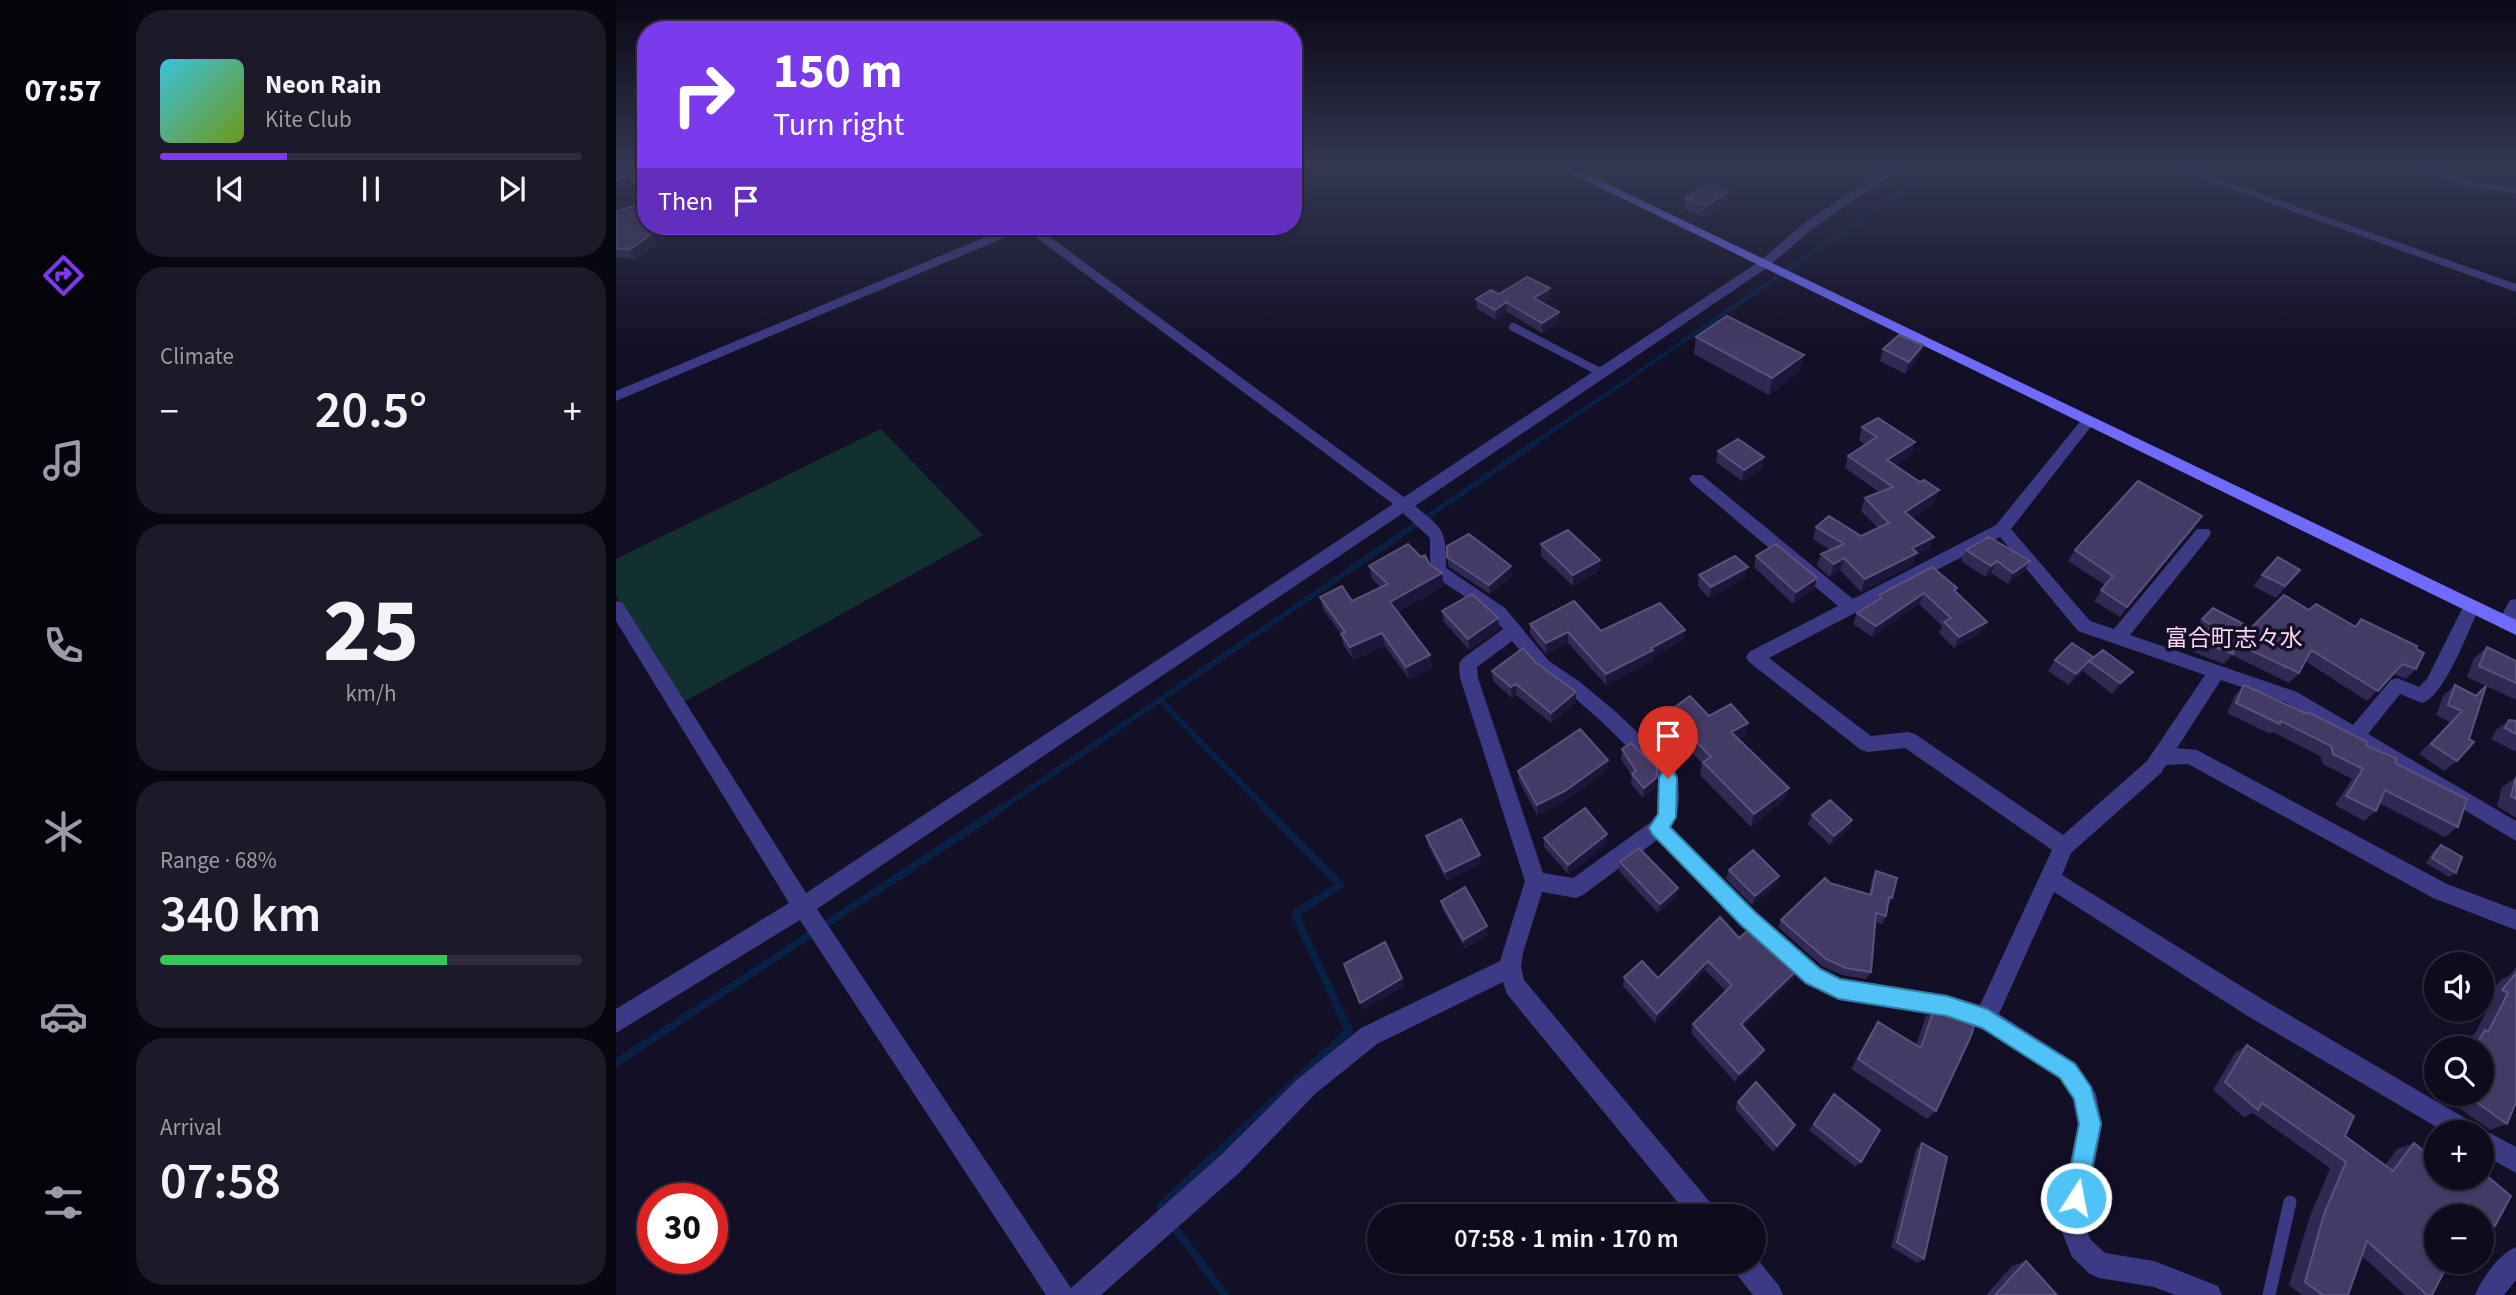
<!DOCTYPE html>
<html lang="en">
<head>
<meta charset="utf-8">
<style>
  :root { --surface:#0e0b1c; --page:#1c1929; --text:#f1f3f6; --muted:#9b9ba3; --line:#2e2b3b; --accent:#7c3aed }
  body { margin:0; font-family:"Source Sans 3","Noto Sans JP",sans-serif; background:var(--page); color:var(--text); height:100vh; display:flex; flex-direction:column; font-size:26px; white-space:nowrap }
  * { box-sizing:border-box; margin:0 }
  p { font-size:23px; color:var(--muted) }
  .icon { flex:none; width:38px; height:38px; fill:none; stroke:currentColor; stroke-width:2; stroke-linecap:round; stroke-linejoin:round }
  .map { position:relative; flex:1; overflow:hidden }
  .panel { display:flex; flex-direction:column; gap:10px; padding:10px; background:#08060f; width:490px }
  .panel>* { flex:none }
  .hud { position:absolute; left:21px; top:21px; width:665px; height:214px; border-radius:28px; box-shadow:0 2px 5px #0004,0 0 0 2px var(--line); background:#7c3aed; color:#fff; overflow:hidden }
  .fabs { position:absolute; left:1808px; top:952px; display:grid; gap:14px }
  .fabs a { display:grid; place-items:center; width:70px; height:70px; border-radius:50%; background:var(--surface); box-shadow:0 2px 5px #0004,0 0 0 2px var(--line); font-size:35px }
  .speed { position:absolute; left:21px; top:1183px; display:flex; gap:14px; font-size:35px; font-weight:700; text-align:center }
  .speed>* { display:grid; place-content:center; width:91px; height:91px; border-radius:50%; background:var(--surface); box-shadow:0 2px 5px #0004,0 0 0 2px var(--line); line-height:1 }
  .speed .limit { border:10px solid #d22; background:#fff; color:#111 }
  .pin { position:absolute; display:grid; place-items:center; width:60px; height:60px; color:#fff; margin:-72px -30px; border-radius:50% 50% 50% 0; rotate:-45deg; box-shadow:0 0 7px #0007 }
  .pin .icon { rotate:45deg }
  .me { position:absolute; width:77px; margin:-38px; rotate:11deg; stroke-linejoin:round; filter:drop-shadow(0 0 5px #0008) }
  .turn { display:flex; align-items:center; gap:24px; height:147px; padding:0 21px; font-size:32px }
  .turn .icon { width:91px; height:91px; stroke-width:2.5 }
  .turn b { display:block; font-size:49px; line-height:60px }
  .then { display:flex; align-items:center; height:66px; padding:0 21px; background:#0003; gap:14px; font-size:26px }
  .big { font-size:52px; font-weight:600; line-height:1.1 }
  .panel .tile { flex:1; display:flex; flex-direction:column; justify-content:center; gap:10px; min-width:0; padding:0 24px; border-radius:28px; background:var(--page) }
  .panel .dial { align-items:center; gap:0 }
  .dial b { font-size:91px; line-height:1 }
  .song { display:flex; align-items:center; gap:21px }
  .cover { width:84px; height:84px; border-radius:10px; background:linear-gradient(135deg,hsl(190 70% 55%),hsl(80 70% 35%)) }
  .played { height:7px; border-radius:4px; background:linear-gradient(90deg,var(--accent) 30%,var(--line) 30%) }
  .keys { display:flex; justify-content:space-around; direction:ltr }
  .heat { display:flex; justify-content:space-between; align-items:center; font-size:38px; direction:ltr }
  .charge { height:10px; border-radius:5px; background:linear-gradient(90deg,#34c759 68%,var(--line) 0) }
  .trip { position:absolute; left:751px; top:1204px; width:399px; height:70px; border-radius:35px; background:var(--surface); box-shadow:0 2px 5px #0004,0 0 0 2px var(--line); font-weight:600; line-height:70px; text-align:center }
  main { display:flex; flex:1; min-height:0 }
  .tabs { display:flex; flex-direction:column; width:126px; justify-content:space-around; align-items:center; background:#06040b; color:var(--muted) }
  .tabs .icon { width:49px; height:49px }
  .tabs .selected { color:var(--accent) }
  .tabs b { font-size:32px; color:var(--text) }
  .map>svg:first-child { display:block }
  .green { fill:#12302f }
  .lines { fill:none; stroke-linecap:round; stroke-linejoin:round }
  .stream-far2 { stroke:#0a1f44; stroke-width:4.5 }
  .stream-far1 { stroke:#0a1f44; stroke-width:6 }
  .stream { stroke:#0a1f44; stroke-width:8 }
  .lane-far1 { stroke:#3d3a85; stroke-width:8 }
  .lane { stroke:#3d3a85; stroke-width:13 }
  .street { fill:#3d3a85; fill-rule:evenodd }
  .secondary { fill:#6f6bff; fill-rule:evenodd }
  .wall { fill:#312854 }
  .shaded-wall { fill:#1d163a }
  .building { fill:#433a66; stroke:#5a527e; stroke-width:2 }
  .route { fill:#4fc3f7; stroke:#337fa1; stroke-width:2 }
  .labels { text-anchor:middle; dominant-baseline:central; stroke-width:7; stroke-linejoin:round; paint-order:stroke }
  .quarter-label { font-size:23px; fill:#ffd6f0; stroke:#130f26 }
</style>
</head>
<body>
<main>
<nav class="tabs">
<b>07:57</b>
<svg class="icon selected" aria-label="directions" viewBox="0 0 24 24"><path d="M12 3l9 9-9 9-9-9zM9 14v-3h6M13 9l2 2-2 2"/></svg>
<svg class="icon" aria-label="music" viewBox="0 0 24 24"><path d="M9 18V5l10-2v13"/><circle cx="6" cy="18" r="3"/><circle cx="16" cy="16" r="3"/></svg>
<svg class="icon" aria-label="phone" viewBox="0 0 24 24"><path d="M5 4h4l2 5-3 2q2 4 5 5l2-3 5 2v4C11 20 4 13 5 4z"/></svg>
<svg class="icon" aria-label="climate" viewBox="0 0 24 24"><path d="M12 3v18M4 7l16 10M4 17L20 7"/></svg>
<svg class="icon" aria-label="car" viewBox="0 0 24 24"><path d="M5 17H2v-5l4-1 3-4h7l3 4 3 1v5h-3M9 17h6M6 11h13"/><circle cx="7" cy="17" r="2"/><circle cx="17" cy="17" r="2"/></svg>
<svg class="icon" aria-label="filters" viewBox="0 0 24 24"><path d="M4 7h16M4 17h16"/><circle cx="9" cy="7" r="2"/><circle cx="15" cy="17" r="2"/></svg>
</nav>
<section class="panel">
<div class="tile">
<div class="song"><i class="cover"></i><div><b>Neon Rain</b><p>Kite Club</p></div></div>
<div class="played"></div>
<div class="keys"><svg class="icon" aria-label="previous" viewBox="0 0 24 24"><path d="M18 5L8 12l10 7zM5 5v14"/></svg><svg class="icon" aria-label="pause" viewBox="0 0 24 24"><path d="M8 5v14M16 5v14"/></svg><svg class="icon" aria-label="next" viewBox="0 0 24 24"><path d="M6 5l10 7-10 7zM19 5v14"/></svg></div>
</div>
<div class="tile"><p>Climate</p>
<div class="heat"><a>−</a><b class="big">20.5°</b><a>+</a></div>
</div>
<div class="tile dial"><b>25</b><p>km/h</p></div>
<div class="tile"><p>Range · 68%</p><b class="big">340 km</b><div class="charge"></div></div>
<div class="tile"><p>Arrival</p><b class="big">07:58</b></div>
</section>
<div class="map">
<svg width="1900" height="1295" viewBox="0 0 1900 1295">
  <rect width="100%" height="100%" fill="#130f26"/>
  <path class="green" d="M265,429l102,106 -299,167 -68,-106v-37z"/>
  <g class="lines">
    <path class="stream-far2" d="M919,443l404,-277"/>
    <path class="stream-far1" d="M544,700l107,110
      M383,810l539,-369"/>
    <path class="stream" d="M0,1063l386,-255
      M548,1212l-4,-6 189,-175 -54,-117 45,-29 -75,-77
      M556,1224l53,71"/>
    <path class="lane-far1" d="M897,327l89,46"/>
    <path class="lane" d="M1653,1295l21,-93"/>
    <path class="street" d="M21,166h9v4l-30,12v-7z
      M1275,166h13l-93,64 -43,37 -353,239c29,24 31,23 31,62l59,40 44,53 31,21 36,30 58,55c7,15 7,47 -3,60l84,84 66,57 20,10 106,17 33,10 72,-155 -147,-102 -37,4 -7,-2 -112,-88 -3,-5 3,-5 89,-46 -146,-123 -3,-4 3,-4h10l151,124 143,-74 87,-107h10l2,3 -2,3 -82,105 79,92 24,8 83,-100h12l2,4 -2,4 -79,98 167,57 56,33 38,-45 6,-2 22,9 8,-8 39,-78h12l2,5c-11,23 -35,90 -58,97l-22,-9 -32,40 148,87v20l-231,-139 -64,-22 -44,68 20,2 250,134 69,26v20l-83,-32 -245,-134 -22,1 -5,8 -90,80 -9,22 200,124 213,125 3,7 12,2 26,14v26l-34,-19v-22h-37l-199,-117 -192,-123 -55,122 77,49 20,31 6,30 -18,98 6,17 15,14 49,8 64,25 4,9h-47l-21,-8 -55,-9 -9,-4 -18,-17 -14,-35 20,-98 -5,-25 -13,-20 -79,-51 -34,-11 -108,-17 -34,-16 -64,-59 -84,-85 -74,55 -7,3 -34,-6 -19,61 -2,14 3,13 190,227 3,9h-28l-182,-222 -4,-12 -126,62 -62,50 -75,78 -139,123h-55l-246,-375 -184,113v-24l173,-106 -173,-282v-20l6,1 184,291 587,-389 -368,-275 -409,172v-10l396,-165h23l369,271 356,-236 43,-37zM787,513l27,25v33l2,4 52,34 19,20 -41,30 -3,5 1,14 65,203 -25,80 -139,67 -62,50 -77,76 -151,134 -254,-379zM1384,537l78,94 127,44 -58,86 -84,74 -148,-101 -7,-2 -37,4 -102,-78zM896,641l25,30 31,21 34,30 56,55 -1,37 -6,8 -78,56 -30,-5 -65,-195 -1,-11z
      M1551,166h16l333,118v8z
      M1782,166h18l55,15 45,6v6l-46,-6z
      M1900,599v22l-4,7h-12l-3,-5 13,-23z
      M1900,1247v33l-12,15h-29c7,-17 24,-41 41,-48z
      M1138,1255l25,31 4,9h-30l-19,-24 -4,-9h24z"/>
    <path class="secondary" d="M940,166h14l946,454v15z"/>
  </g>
  <path class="wall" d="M30,175v51h45l-15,3 -40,30 -20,-2v-46l25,-7z
    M1069,198l41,5 -22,15 -20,-9z
    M883,294l51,4 -7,5 16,9v10l-17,11 -35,-21 -11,8 -19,-11 -1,-10z
    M1080,337l104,35 -31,23 -75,-41z
    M1307,345l-4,12 -14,17 -25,-13 3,-12z
    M1246,427l53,15 -4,13 -16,10 25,17 19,8 -5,13 -22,15 17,32 -13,6 -4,9 -51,27 -21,-22 -10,7 -13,-11 4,-12 9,-4 -17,-11 3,-12 45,9 17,-8 -17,-17 4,-13 14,-6 -34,-24 3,-12 17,-11 -6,-5z
    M1102,451l46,6 -2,12 -20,12 -26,-19z
    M1579,527l-75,90 -26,-16 11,-16 -37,-24 7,-11z
    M925,544l58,27 -26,15 -32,-30z
    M1350,550l58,22 -16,12 -17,-11 -6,4 -24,-16z
    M1140,556l61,22 -3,11 -21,15 -39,-37z
    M831,557l65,19 -22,18 -41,-27z
    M813,564l15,22 -46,26 32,43 2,13 -23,11 -24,-33 -31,14 -10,-14 -3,-12 -18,-25 -3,-12 32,4 29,-13 -9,-9 -3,-13z
    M1684,570l-24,28 -23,-12 9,-11z
    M1083,575l46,3 -36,20 -11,-12z
    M1339,592l26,41 -27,15 -15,-15 3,-7 -23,-22 -47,33 -19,-13 4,-11 19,-12 3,-6z
    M1693,610l45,16 7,-7 55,30v20l-10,10 -13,-5 -26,27 -62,-40 -6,12 -10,10 -57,-28 -8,9 -31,-12 10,-17 -8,-6 7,-10 49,9z
    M826,611l56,7 1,11 -30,21 -25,-28z
    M914,624l71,7 82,9 -30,17 -1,4 -46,24 -38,-42 -22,11 -16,-20z
    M1456,643l53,39 -13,12 -29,-23 -14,14 -21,-14 7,-11z
    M1871,647l29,14v39l-49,-23 7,-19z
    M919,662l41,30v11l-25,20 -35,-28 -4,3 -19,-17 -1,-10z
    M1628,685l62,29 2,-2 87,51 63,64 -13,10 -66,-34 -3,8 -12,10 -29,-16 17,-26 -29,-15 -3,-8 -47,-24 -3,2 -43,-21 8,-18z
    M1839,685l19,11 12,-10 -29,75 -13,10 -25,-17 31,-32 -14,-7 7,-19z
    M1052,712l41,4 39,7 -3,13 -6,3 50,49 -5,12 -33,27 -51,-52 2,-12 -36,-38z
    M1893,720l7,1v31l-25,-13 5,-9z
    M1006,749l33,39 -12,10 -12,-14 1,-8 -11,-17z
    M992,760v10l-43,31 -28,14 -18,-34 -1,-10z
    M1900,777v41l-19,-12 5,-19z
    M1196,815l40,5 -4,10 -18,15 -22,-21z
    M991,834v10l-39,30 -24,-27v-9z
    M810,836l55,28 -34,17 -19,-36z
    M1825,845l15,28 -7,4 -23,-14 8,-13z
    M1004,862l58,26 -2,9 -18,16 -39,-42z
    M1113,870l50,6 -3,9 -24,20 -26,-26z
    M1260,871l16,27 -4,8 -2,10 -4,8 -7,-2 -4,50 -5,7 -24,-4 -20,-9 -44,-39 3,-7 49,-37 39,11 3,-15z
    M825,901l47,34 -23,13 -22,-38z
    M1123,938l55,40 -51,49 17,32 -25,23 -44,-49 2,-9 33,-33 -21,-21 -50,53 -32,-37 1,-9 34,1z
    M1900,967v135l-9,22 -17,6 -50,-36h42v-46h-20l7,-11 5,-2 18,-34 -5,-4 14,-17 9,-5z
    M1319,1006l1,105 -9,8 -76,-50 20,-37 7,-10 38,23 10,-29z
    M1631,1045l98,91 40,29 12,-16 17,-6 17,14 2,-3 3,-1v25l59,48 -13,3v-13h-46l-4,79h-27l-43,-39 -14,39h-46l-13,-10 20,-66 21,-51 -77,-55 -9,4 -31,-27 22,-37z
    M1218,1094l27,68 -6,5 -46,-37z
    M1122,1102l57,23 -22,27 -38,-43z
    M1306,1143l2,116 -7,4 -26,-16 25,-98z
    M1410,1261l31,34h-71l26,-29z"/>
  <path class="shaded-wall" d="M1112,192l-2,11 -22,15 1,-12z
    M46,226h29l-15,3 -40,30 -7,-9z
    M934,288v10l-16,10v-10z
    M890,302l1,10 -11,8 -1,-10z
    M943,312v10l-17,11v-10z
    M1307,345l-4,12 -14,17 4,-12z
    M1188,355l-4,17 -31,23 3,-17z
    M1299,442l-4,13 -28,18 4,-13z
    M1148,457l-2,12 -20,12 2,-11z
    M1323,490l-5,13 -33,22 4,-13z
    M1586,516l-7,11 -75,90 7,-10z
    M1318,537l-5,13 -13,6 -4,9 -51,27 4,-13 47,-31z
    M1228,558l-4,12 -10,7 4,-13z
    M984,560l-1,11 -26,15v-11z
    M1381,561l-6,12 -6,4 6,-11z
    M1414,561l-6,11 -16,12 5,-11z
    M895,566l1,10 -22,18 -1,-9z
    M1132,567l-3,11 -36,20 2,-11z
    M826,573l2,13 -51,29 -3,-13z
    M1201,578l-3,11 -21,15 3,-12z
    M1308,593l-5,11 -47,33 4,-11z
    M882,618l1,11 -30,21 -1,-11z
    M1371,622l-6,11 -27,15 5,-11z
    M1069,630l-2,10 -30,17 -1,4 -46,24v-11l45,-26z
    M952,632v11l-22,11v-11z
    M766,633l3,13 -31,14 -4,-13z
    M814,655l2,13 -23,11 -3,-12z
    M1473,661l-6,10 -14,14 7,-11z
    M1517,672l-8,10 -13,12 8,-11z
    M900,684v11l-4,3 -1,-11z
    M960,692v11l-25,20v-10z
    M1132,723l-3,13 -17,9 3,-13z
    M992,760v10l-43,31 -28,14v-10z
    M1040,778l-1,10 -12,10 1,-10z
    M1173,788l-5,12 -33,27 3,-13z
    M1236,820l-4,10 -18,15 4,-9z
    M991,834v10l-39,30v-9z
    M864,855l1,9 -34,17 -2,-9z
    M1163,876l-3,9 -24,20 3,-9z
    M1062,888l-2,9 -18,16 2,-9z
    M871,926l1,9 -23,13 -2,-8z
    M1092,961l-3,9 -50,53 2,-9z
    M1183,968l-5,10 -57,55 4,-9z
    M786,978l3,8 -41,24 -4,-7z
    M1148,1050l-4,9 -25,23 4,-8z"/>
  <path class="building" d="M30,175v51h16l-33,24 -13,-2v-37l25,-7 1,-9 -11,-16z
    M1092,183l20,9 -23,14 -20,-8z
    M911,277l23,11 -16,10 25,14 -17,11 -36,-21 -11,8 -19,-11 15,-9 8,4z
    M1111,316l77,39 -32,23 -76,-41z
    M1283,335l24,10 -14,17 -26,-13z
    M1262,418l37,24 -28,18 33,22 4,-2 15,10 -34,22 29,25 -22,11 5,5 -52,26 -21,-21 -10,6 -13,-10 23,-10 -28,-17 13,-11 32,20 28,-13 -24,-25 28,-11 -45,-31 29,-19 -15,-10z
    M1122,439l26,18 -20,13 -26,-19z
    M1522,481l64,35 -75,91 -26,-17 12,-14 -38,-26z
    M952,530l32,30 -27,15 -32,-31z
    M853,534l42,32 -22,19 -42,-28v-11z
    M1373,537l41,24 -17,12 -16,-12 -6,5 -25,-16z
    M792,544l13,13 4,-2 4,9 13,9 -52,29 40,53 -24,12 -24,-34 -32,14 -9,-13 4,-2 -25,-35 22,-11 10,15 36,-17 -19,-18z
    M1160,544l41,34 -21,14 -40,-36z
    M1119,556l13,11 -37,20 -12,-12z
    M1662,557l22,13 -15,16 -23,-11z
    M1316,567l25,21 -3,2 33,32 -28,15 -15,-15 7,-4 -27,-25 -48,33 -19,-13 24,-15 -2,-3z
    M856,594l26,24 -30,21 -26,-28z
    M1668,595l25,15 7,-6 40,23 5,-8 56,27 -1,3 8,4 -8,16 -14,-5 -24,27 -67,-41 -12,23 -61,-29 -5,10 -32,-12 10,-17 -9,-6 11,-11 38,20z
    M958,601l27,30 59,-28 25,27 -34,18 2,2 -47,24 -38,-42 -22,11 -16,-19z
    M1456,643l21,14 -17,17 -21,-14z
    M1871,647l29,14v22l-37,-17z
    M907,648l12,14 41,30 -25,21 -35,-29 -5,3 -19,-16z
    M1487,650l30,22 -13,11 -31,-22z
    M1628,685l63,29 1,-2 59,30 -1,4 30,12 -1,5 72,36 -9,28 -73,-37 -9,21 -30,-15 17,-27 -30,-15 -2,-8 -50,-25 -1,3 -44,-21z
    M1839,685l21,11 10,-10 -17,53 5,3 -17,19 -26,-17 31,-33 -14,-6z
    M1074,696l19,20 22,-12 17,19 -17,9 58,56 -35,26 -51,-52 8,-5 -43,-45z
    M1893,720l7,1v13l-11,-6z
    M964,729l28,31 -43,31 -28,14 -19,-34z
    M1015,743l26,25 -1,10 -12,10 -12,-14 4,-3 -14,-22z
    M1900,777v22l-5,-3z
    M1214,800l22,20 -18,16 -22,-21z
    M969,808l22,26 -39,31 -24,-27z
    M845,819l19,36 -35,17 -19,-36z
    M1825,845l21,12 -6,16 -24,-15z
    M1023,848l39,40 -18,16 -40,-42z
    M1137,850l26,26 -24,20 -26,-26z
    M1260,871l21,7 -5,20 -3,-1 -3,19 -10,-3 -5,59 -25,-4 -20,-9 -45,-39 44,-42 5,5 41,12z
    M849,887l22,39 -24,14 -22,-39z
    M1104,917l19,21 14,-12 46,42 -58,56 23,26 -25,24 -46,-50 39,-39 -24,-24 -51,53 -33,-37 18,-16 16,17z
    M769,942l17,36 -42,25 -16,-39z
    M1900,973v129l-9,22 -42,-30h17v-46h-8l11,-18 3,2 20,-39 -6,-3z
    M1319,1006l42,10 -6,20 -35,75 -78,-52 20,-37 43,26z
    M1631,1045l107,71 -9,20 48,35 21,-28 22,18v17h46v-6l29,24 -16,30 -28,-23 -7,13h-24v46h13l-17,33h-5l-60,-54 -19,54h-25l-18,-13 19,-68 22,-52 -84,-59 -4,7 -33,-28z
    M1140,1082l39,43 -18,21 -39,-44z
    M1218,1094l46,36 -19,32 -47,-38z
    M1306,1143l25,14 -23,102 -27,-17z
    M1410,1261l31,34h-62z"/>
  <linearGradient id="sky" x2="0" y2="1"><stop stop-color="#0a0815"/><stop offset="0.48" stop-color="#333752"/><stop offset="1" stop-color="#333752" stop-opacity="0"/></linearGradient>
  <rect width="1900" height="347" fill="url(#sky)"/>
  <path class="route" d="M1052,771l6,2 3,5 -1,39 -6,10 85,85 65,57 20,10 107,17 40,13 88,55 16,23 10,37 -17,81 -8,4 -8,-4 -3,-7 14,-74 -5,-25 -14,-21 -78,-50 -35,-12 -108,-17 -33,-16 -65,-58 -89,-91 -3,-6 9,-14 1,-36 3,-5z"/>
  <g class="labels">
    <g class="quarter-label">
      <text x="1618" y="638">富合町志々水</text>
    </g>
  </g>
</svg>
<div class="fabs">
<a><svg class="icon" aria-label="sound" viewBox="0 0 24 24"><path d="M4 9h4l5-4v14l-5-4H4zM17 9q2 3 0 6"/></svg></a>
<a><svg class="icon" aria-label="search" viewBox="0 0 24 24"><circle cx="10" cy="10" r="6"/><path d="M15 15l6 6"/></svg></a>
<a>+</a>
<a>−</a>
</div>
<div class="speed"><div class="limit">30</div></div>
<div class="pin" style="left:1052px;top:778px;background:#d93025"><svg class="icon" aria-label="arrive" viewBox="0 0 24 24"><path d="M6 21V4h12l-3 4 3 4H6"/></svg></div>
<svg class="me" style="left:1460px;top:1198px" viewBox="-20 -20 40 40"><circle r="17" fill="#4fc3f7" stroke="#fff" stroke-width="3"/><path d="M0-11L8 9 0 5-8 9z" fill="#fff"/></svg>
<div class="trip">07:58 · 1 min · 170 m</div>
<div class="hud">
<div class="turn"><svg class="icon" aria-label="right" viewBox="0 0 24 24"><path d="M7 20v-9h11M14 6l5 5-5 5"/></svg><div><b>150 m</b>Turn right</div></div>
<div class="then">Then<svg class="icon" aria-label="arrive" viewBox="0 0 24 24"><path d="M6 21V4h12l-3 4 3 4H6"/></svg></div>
</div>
</div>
</main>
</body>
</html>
